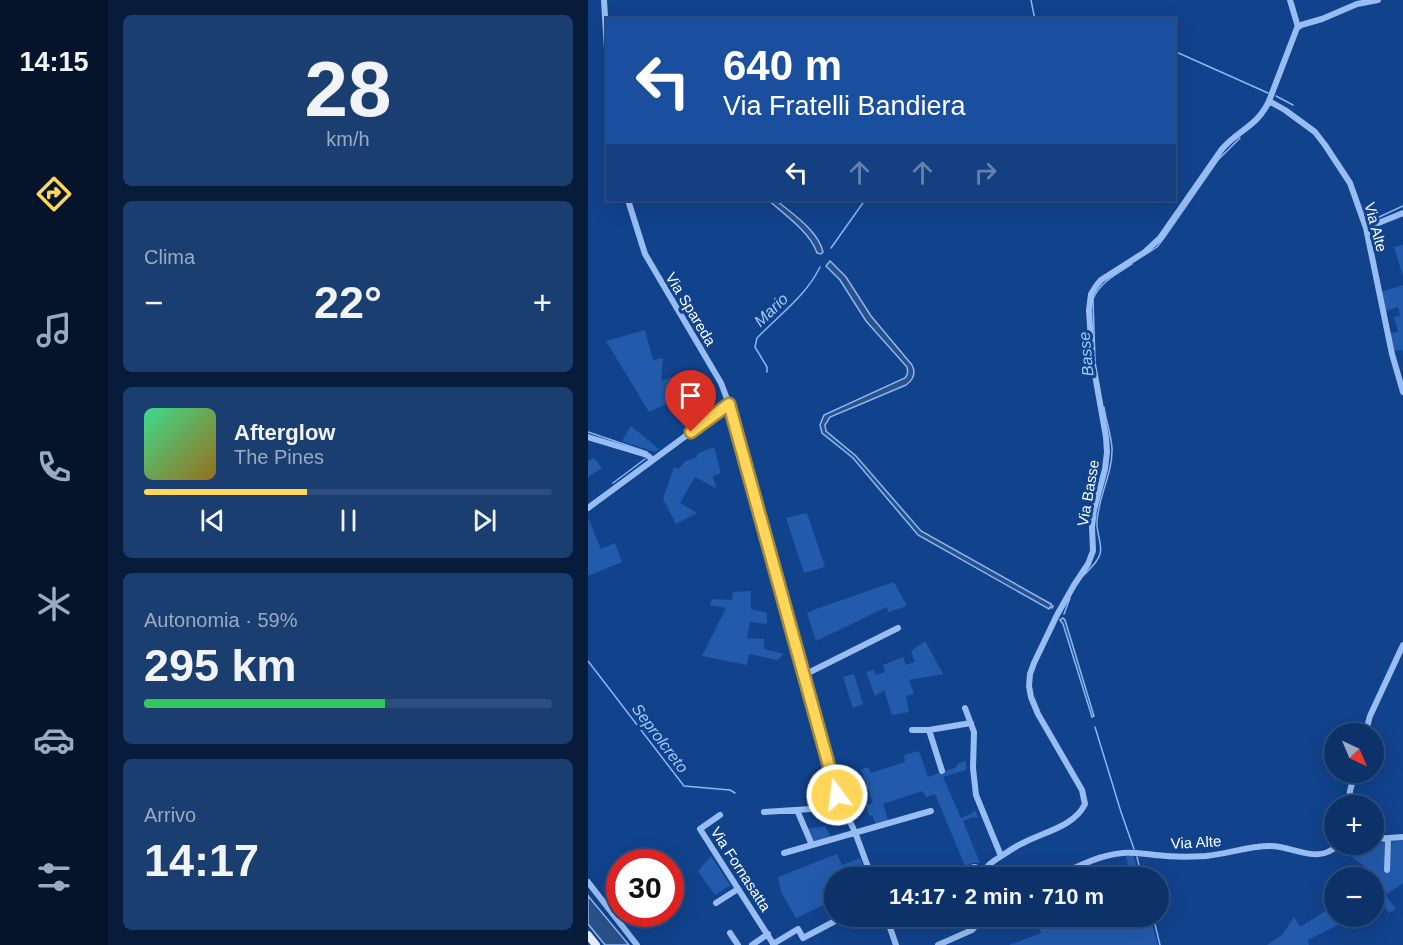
<!DOCTYPE html>
<html lang="it">
<head>
<meta charset="utf-8">
<style>
  :root { --surface:#0d3269; --page:#1b3e71; --text:#f1f3f6; --muted:#9aaac0; --line:#2d4d7d; --accent:#ffd659 }
  body { margin:0; font-family:Helvetica,sans-serif; background:var(--page); color:var(--text); height:100vh; display:flex; flex-direction:column; font-size:22px; white-space:nowrap }
  * { box-sizing:border-box; margin:0 }
  p { font-size:20px; color:var(--muted) }
  .icon { flex:none; width:33px; height:33px; fill:none; stroke:currentColor; stroke-width:2; stroke-linecap:round; stroke-linejoin:round }
  .map { position:relative; flex:1; overflow:hidden }
  .sheet { display:flex; flex-direction:column; gap:15px; padding:15px; background:#071c3a; width:480px }
  .sheet>* { flex:none }
  .top-card { position:absolute; left:18px; top:18px; width:570px; height:183px; border-radius:0px; box-shadow:0 6px 24px #0002,0 0 0 2px var(--line); background:#1a4fa0; color:#fff; overflow:hidden }
  .needle { width:39px; rotate:136deg }
  .fabs { position:absolute; left:736px; top:723px; display:grid; gap:12px }
  .fabs a { display:grid; place-items:center; width:60px; height:60px; border-radius:50%; background:var(--surface); box-shadow:0 6px 24px #0002,0 0 0 2px var(--line); font-size:30px }
  .speed { position:absolute; left:18px; top:849px; display:flex; gap:12px; font-size:30px; font-weight:700; text-align:center }
  .speed>* { display:grid; place-content:center; width:78px; height:78px; border-radius:50%; background:var(--surface); box-shadow:0 6px 24px #0002,0 0 0 2px var(--line); line-height:1 }
  .speed .limit { border:9px solid #d22; background:#fff; color:#111 }
  .pin { position:absolute; display:grid; place-items:center; width:51px; height:51px; color:#fff; margin:-62px -26px; border-radius:50% 50% 50% 0; rotate:-45deg; box-shadow:0 0 6px #0007 }
  .pin .icon { rotate:45deg }
  .me { position:absolute; width:66px; margin:-33px; rotate:345deg; stroke-linejoin:round; filter:drop-shadow(0 0 4px #0008) }
  .turn { display:flex; align-items:center; gap:21px; height:126px; padding:0 18px; font-size:27px }
  .turn .icon { width:78px; height:78px; stroke-width:2.5 }
  .turn b { display:block; font-size:42px; line-height:51px }
  .lanes { display:flex; align-items:center; height:57px; padding:0 18px; background:#0003; justify-content:center; gap:30px; direction:ltr }
  .lanes .off { opacity:.35 }
  .big { font-size:45px; font-weight:700; line-height:1.1 }
  .sheet .widget { flex:1; display:flex; flex-direction:column; justify-content:center; gap:9px; min-width:0; padding:0 21px; border-radius:9px; background:var(--page) }
  .sheet .dial { align-items:center; gap:0 }
  .dial b { font-size:78px; line-height:1 }
  .song { display:flex; align-items:center; gap:18px }
  .cover { width:72px; height:72px; border-radius:9px; background:linear-gradient(135deg,hsl(150 70% 55%),hsl(40 70% 35%)) }
  .played { height:6px; border-radius:3px; background:linear-gradient(90deg,var(--accent) 40%,var(--line) 40%) }
  .keys { display:flex; justify-content:space-around; direction:ltr }
  .heat { display:flex; justify-content:space-between; align-items:center; font-size:33px; direction:ltr }
  .charge { height:9px; border-radius:4px; background:linear-gradient(90deg,#34c759 59%,var(--line) 0) }
  .trip { position:absolute; left:236px; top:867px; width:345px; height:60px; border-radius:30px; background:var(--surface); box-shadow:0 6px 24px #0002,0 0 0 2px var(--line); font-weight:700; line-height:60px; text-align:center }
  main { display:flex; flex:1; min-height:0 }
  .tabs { display:flex; flex-direction:column; width:108px; justify-content:space-around; align-items:center; background:#05142a; color:var(--muted) }
  .tabs .icon { width:42px; height:42px }
  .tabs .selected { color:var(--accent) }
  .tabs b { font-size:27px; color:var(--text) }
  .map>svg:first-child { display:block }
  .green { fill:#225bac }
  .water { fill:#2c5188; stroke:#8ab7f5; stroke-width:1.5 }
  .lines { fill:none; stroke-linecap:round; stroke-linejoin:round }
  .stream { stroke:#8ab7f5; stroke-width:1.5 }
  .minor { stroke:#98bdf2; stroke-width:6 }
  .major { stroke:#e3edff; stroke-width:8 }
  .route-casing { stroke:#a68b3a; stroke-width:15 }
  .route { stroke:#ffd659; stroke-width:10 }
  .labels { text-anchor:middle; dominant-baseline:central; stroke-width:6; stroke-linejoin:round; paint-order:stroke }
  .street-label { font-size:15px; fill:#fff; stroke:#11428c }
  .water-label { font-size:16px; font-style:italic; fill:#a4c8f9; stroke:#11428c }
</style>
</head>
<body>
<main>
<nav class="tabs">
<b>14:15</b>
<svg class="icon selected" aria-label="directions" viewBox="0 0 24 24"><path d="M12 3l9 9-9 9-9-9zM9 14v-3h6M13 9l2 2-2 2"/></svg>
<svg class="icon" aria-label="music" viewBox="0 0 24 24"><path d="M9 18V5l10-2v13"/><circle cx="6" cy="18" r="3"/><circle cx="16" cy="16" r="3"/></svg>
<svg class="icon" aria-label="phone" viewBox="0 0 24 24"><path d="M5 4h4l2 5-3 2q2 4 5 5l2-3 5 2v4C11 20 4 13 5 4z"/></svg>
<svg class="icon" aria-label="climate" viewBox="0 0 24 24"><path d="M12 3v18M4 7l16 10M4 17L20 7"/></svg>
<svg class="icon" aria-label="car" viewBox="0 0 24 24"><path d="M5 17H2v-5l4-1 3-4h7l3 4 3 1v5h-3M9 17h6M6 11h13"/><circle cx="7" cy="17" r="2"/><circle cx="17" cy="17" r="2"/></svg>
<svg class="icon" aria-label="filters" viewBox="0 0 24 24"><path d="M4 7h16M4 17h16"/><circle cx="9" cy="7" r="2"/><circle cx="15" cy="17" r="2"/></svg>
</nav>
<section class="sheet">
<div class="widget dial"><b>28</b><p>km/h</p></div>
<div class="widget"><p>Clima</p>
<div class="heat"><a>−</a><b class="big">22°</b><a>+</a></div>
</div>
<div class="widget">
<div class="song"><i class="cover"></i><div><b>Afterglow</b><p>The Pines</p></div></div>
<div class="played"></div>
<div class="keys"><svg class="icon" aria-label="previous" viewBox="0 0 24 24"><path d="M18 5L8 12l10 7zM5 5v14"/></svg><svg class="icon" aria-label="pause" viewBox="0 0 24 24"><path d="M8 5v14M16 5v14"/></svg><svg class="icon" aria-label="next" viewBox="0 0 24 24"><path d="M6 5l10 7-10 7zM19 5v14"/></svg></div>
</div>
<div class="widget"><p>Autonomia · 59%</p><b class="big">295 km</b><div class="charge"></div></div>
<div class="widget"><p>Arrivo</p><b class="big">14:17</b></div>
</section>
<div class="map">
<svg width="815" height="945" viewBox="0 0 815 945">
  <rect width="100%" height="100%" fill="#11428c"/>
  <path class="green" d="M815,245v32l-9,-30z
    M815,285v70l-1,-5 -8,1 -4,-18 8,-1 -4,-15 6,-1 -2,-9 -13,4 -4,-19z
    M57,330l8,30 10,-2 -2,23 21,-7 6,20 -39,18 -43,-71z
    M43,426l28,23 -4,3 -33,-11z
    M126,447l7,26 -8,3 3,12 -21,-11 -15,26 17,10 -21,11 -13,-25 11,-32 4,2 8,-8 11,-4v-3z
    M6,458l8,10 -14,9v-16z
    M219,513l18,54 -21,6 -18,-55z
    M0,518l13,31 14,-6 7,19 -34,14z
    M306,582l13,24 -19,6 -1,-5 -71,34 -9,-28 9,-4z
    M163,591v18l16,4v11l-17,-2 -3,16 17,1v10l20,5 -7,6 -28,-6 -2,11 -45,-9 24,-48 -16,-3 2,-6 20,1 1,-8z
    M337,641l18,33 -34,6 5,14 -8,2 3,16 -17,3 -8,-25 -9,6 -9,-24 8,-2 2,5 9,-3 -2,-7 20,-8 3,8 9,-3 -4,-11z
    M266,674l9,30 -10,4 -10,-31z
    M331,751l9,26 29,-10v-3l9,-3v9l-23,7 18,41 11,-5 3,-3 3,8 -5,-1 -10,4 17,42h-7l-8,3 -30,-72 -9,3 -4,-6 -39,13 6,19 -13,2 -4,-10 -3,1 -3,-11 7,-2 -12,-33 7,-3 3,6 34,-11 -1,-7z
    M237,826l6,11 -17,5 -6,-13z
    M815,840v43l-17,12 10,14 -7,4 -10,-13 -5,3v-23l4,-3 -36,-28 3,-4 29,-1v-1h10v30h5l1,-31z
    M249,854l5,11 18,-7 4,10 -20,9 -10,1v22l-38,18 -15,-26 -3,-15z
    M123,856l21,32 -3,-2 -14,9 -17,-24z
    M538,856h8l5,21h-9z
    M747,905v11l18,1 -45,23 1,5h-42l15,-10 12,-18 6,10z
    M454,917h5l2,4 8,-2 3,9 26,-6 -1,-5h65l8,28h-149l32,-12 -5,-14z"/>
  <path class="water" d="M180,200h8c16,14 42,30 47,52l-2,2 -4,-1c-6,-20 -33,-39 -49,-53z
    M242,261l16,16 25,39 41,49c4,8 1,15 -6,20l-76,32 -5,8 1,6 30,25 65,75 130,73v1l2,1 -1,2 -2,-1 -1,2 -131,-74 -65,-77 -31,-25 -2,-8 4,-10 81,-37c3,-4 3,-6 2,-11l-41,-46 -26,-41 -14,-14z
    M475,618l2,2 29,96 -2,1 -29,-93 -3,-4z
    M0,895l1,2 40,48h-24l-17,-21z"/>
  <g class="lines">
    <path class="stream" d="M443,0l4,20
      M586,51l94,42
      M688,96l17,9
      M789,218l26,-12
      M243,248l34,-48
      M560,253l9,-6 7,-9 54,-78 22,-22
      M507,361l-2,-62c7,-17 24,-25 39,-35
      M179,372v-5l-12,-20 2,-9c22,-23 49,-42 63,-71
      M0,432l59,20
      M25,483l32,-24
      M495,576c6,-6 15,-14 17,-22 3,-8 -4,-23 -3,-32 1,-25 16,-49 15,-74 -1,-13 -6,-28 -8,-41
      M476,614l6,-16
      M0,661l96,125 46,4 5,3
      M507,727l26,85 13,37
      M549,857l5,21
      M565,916l7,29"/>
    <path class="minor" d="M16,0l4,66
      M702,0l8,27
      M681,101l16,9 30,22 10,13 25,38 16,45 26,126 11,38
      M40,200l17,54 76,129 8,21 108,391 18,37 17,46
      M778,228l37,-15
      M0,437l59,18 6,5
      M0,508l141,-104
      M216,675l94,-47
      M377,708l9,24 -1,36 3,27 25,61
      M324,730h17l42,-7
      M341,730l13,41
      M777,734l5,-18 33,-71
      M761,806l1,-15 5,-19
      M209,810l15,35
      M176,812l78,-5
      M132,815l-20,14 74,116
      M786,839l29,-2
      M196,853l147,-42
      M799,870l1,-31
      M347,878l40,-11 9,3
      M393,878c4,-12 12,-17 22,-23 6,-4 13,-9 20,-12 20,-11 51,-16 62,-39l-3,-14 -44,-76 -7,-17 -2,-11 1,-12 4,-11 23,-48 17,-30 14,-21 5,-13 -1,-24 2,-17 11,-41 2,-17 -1,-15 -14,-79 -3,-48 2,-16 5,-8 5,-6 44,-28 15,-14 62,-89c17,-20 35,-22 47,-48l28,-73 4,-3 21,-6 35,-15 21,-4
      M465,878c22,-10 45,-23 70,-25 10,-1 21,1 32,2 17,2 34,2 51,1 21,-2 42,-10 64,-10 25,0 48,20 69,-2
      M0,882l49,63
      M128,903l22,-14
      M298,916l10,29
      M142,933l8,12
      M185,944l25,-15 5,9 36,-19
      M164,945l16,-11
      M350,945l34,-15 12,-14"/>
    <path class="major" d="M0,935l8,10"/>
  </g>
  <g class="lines">
    <defs>
      <path id="route" d="M103,432l38,-28 108,391"/>
    </defs>
    <use href="#route" class="route-casing"/>
    <use href="#route" class="route"/>
  </g>
  <g class="labels">
    <g class="street-label">
      <text transform="translate(788 227) rotate(75)">Via Alte</text>
      <text transform="translate(103 309) rotate(59)">Via Spareda</text>
      <text transform="translate(500 493) rotate(-80)">Via Basse</text>
      <text transform="translate(608 842) rotate(-3)">Via Alte</text>
      <text transform="translate(153 869) rotate(57)">Via Fornasatta</text>
    </g>
    <g class="water-label">
      <text transform="translate(183 310) rotate(-44)">Mario</text>
      <text transform="translate(498 354) rotate(-95)">Basse</text>
      <text transform="translate(72 738) rotate(53)">Seprolcreto</text>
    </g>
  </g>
</svg>
<div class="fabs">
<a><svg class="needle" viewBox="-14 -14 28 28"><path d="M0-13l5 13h-10z" fill="#e53935"/><path d="M0 13l5-13h-10z" fill="#9aaac0"/></svg></a>
<a>+</a>
<a>−</a>
</div>
<div class="speed"><div class="limit">30</div></div>
<div class="pin" style="left:103px;top:432px;background:#d93025"><svg class="icon" aria-label="arrive" viewBox="0 0 24 24"><path d="M6 21V4h12l-3 4 3 4H6"/></svg></div>
<svg class="me" style="left:249px;top:795px" viewBox="-20 -20 40 40"><circle r="17" fill="#ffd659" stroke="#fff" stroke-width="3"/><path d="M0-11L8 9 0 5-8 9z" fill="#fff"/></svg>
<div class="trip">14:17 · 2 min · 710 m</div>
<div class="top-card">
<div class="turn"><svg class="icon" aria-label="left" viewBox="0 0 24 24"><path d="M17 20v-9H6M10 6l-5 5 5 5"/></svg><div><b>640 m</b>Via Fratelli Bandiera</div></div>
<div class="lanes"><svg class="icon" aria-label="left" viewBox="0 0 24 24"><path d="M17 20v-9H6M10 6l-5 5 5 5"/></svg><svg class="icon off" aria-label="ahead" viewBox="0 0 24 24"><path d="M12 20V5M6 11l6-6 6 6"/></svg><svg class="icon off" aria-label="ahead" viewBox="0 0 24 24"><path d="M12 20V5M6 11l6-6 6 6"/></svg><svg class="icon off" aria-label="right" viewBox="0 0 24 24"><path d="M7 20v-9h11M14 6l5 5-5 5"/></svg></div>
</div>
</div>
</main>
</body>
</html>
